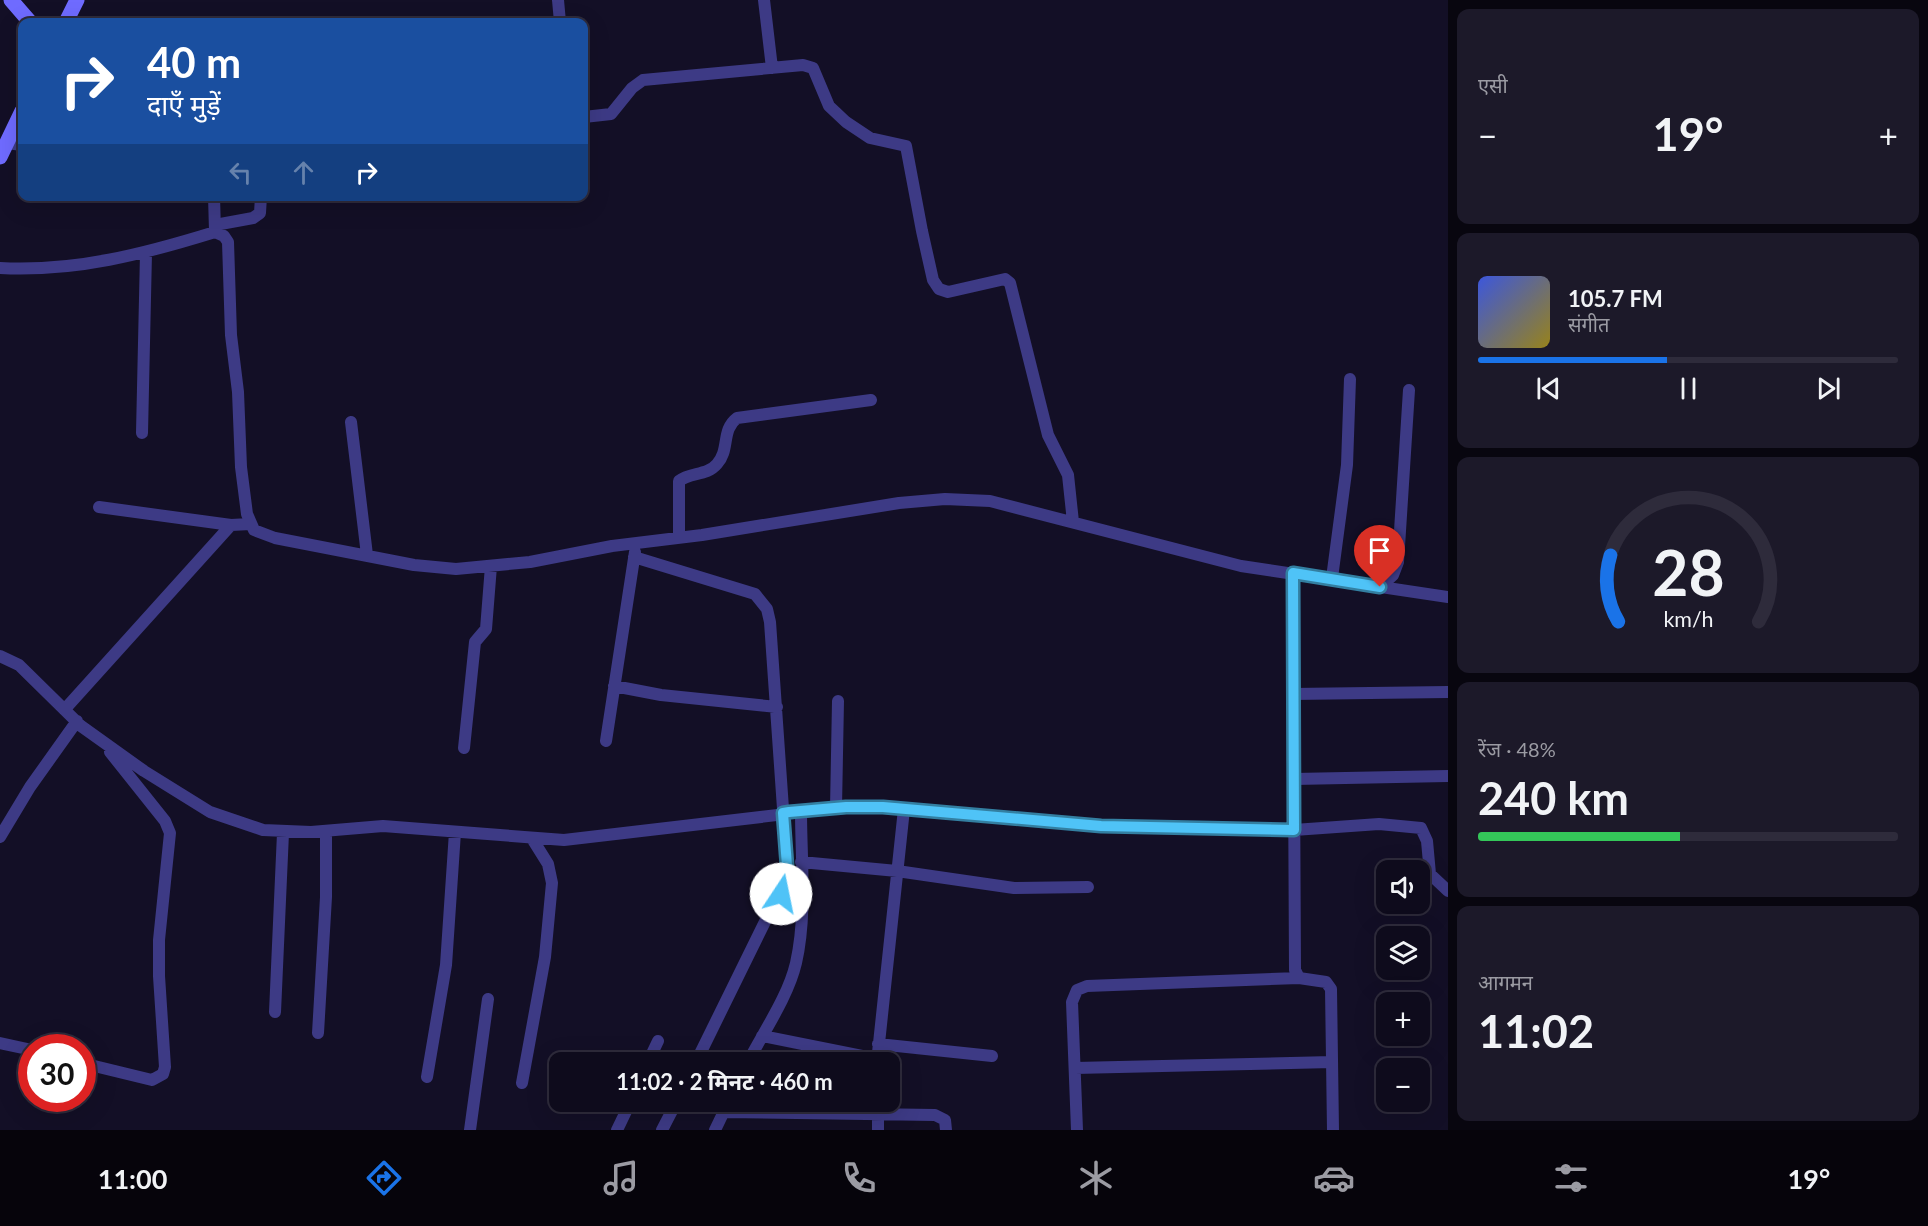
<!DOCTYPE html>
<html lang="hi">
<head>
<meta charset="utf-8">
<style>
  :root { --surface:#0e0b1c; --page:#1c1929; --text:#f1f3f6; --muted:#9b9ba3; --line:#2e2b3b; --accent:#1a73e8 }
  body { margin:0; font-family:Lato,"Noto Sans Devanagari",sans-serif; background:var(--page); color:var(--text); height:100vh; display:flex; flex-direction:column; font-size:22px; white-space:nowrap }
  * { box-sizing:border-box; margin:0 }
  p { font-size:20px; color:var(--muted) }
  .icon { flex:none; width:33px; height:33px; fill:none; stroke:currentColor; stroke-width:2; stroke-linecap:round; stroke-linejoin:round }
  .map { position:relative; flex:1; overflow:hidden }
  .sheet { display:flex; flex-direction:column; gap:9px; padding:9px; background:#08060f; width:480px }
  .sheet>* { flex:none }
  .top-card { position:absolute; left:18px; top:18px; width:570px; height:183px; border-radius:12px; box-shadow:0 6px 24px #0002,0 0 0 2px var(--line); background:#1a4fa0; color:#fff; overflow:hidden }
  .fabs { position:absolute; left:1376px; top:860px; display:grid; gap:12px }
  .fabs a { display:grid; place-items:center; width:54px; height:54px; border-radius:12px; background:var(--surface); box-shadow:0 6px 24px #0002,0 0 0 2px var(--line); font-size:30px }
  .speed { position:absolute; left:18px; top:1034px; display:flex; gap:12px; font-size:30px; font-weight:700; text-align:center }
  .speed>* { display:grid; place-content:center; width:78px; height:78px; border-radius:50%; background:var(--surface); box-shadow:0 6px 24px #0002,0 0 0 2px var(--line); line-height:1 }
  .speed .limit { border:9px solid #d22; background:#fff; color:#111 }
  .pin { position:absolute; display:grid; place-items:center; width:51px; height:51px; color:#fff; margin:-62px -26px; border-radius:50% 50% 50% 0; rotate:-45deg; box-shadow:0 0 6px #0007 }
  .pin .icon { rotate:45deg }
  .me { position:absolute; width:66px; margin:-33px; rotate:11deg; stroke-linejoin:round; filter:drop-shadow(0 0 4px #0008) }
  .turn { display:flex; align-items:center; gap:21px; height:126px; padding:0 30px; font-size:27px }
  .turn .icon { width:78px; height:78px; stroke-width:2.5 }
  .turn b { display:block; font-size:42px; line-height:51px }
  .lanes { display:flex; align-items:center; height:57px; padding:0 30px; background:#0003; justify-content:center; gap:30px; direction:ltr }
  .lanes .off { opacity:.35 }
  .big { font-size:45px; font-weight:700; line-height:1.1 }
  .sheet .tile { flex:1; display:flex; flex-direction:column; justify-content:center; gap:9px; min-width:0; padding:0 21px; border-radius:12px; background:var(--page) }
  .sheet .dial { align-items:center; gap:0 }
  .dial svg { height:156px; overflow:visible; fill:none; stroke:var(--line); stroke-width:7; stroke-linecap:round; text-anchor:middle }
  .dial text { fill:var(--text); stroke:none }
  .song { display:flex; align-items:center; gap:18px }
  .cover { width:72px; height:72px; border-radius:9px; background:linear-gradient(135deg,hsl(230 70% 55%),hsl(50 70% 35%)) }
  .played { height:6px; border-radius:3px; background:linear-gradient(90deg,var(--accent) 45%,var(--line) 45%) }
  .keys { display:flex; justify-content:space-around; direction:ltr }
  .heat { display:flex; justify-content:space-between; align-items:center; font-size:33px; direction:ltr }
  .charge { height:9px; border-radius:4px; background:linear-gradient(90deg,#34c759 48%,var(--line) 0) }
  .trip { position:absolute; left:549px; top:1052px; width:351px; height:60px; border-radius:12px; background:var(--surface); box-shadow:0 6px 24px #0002,0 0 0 2px var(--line); font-weight:700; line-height:60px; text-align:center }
  .tabs { display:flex; height:96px; justify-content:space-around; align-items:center; background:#06040b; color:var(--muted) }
  .tabs .icon { width:42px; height:42px }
  .tabs .active { color:var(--accent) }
  .tabs b { font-size:27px; color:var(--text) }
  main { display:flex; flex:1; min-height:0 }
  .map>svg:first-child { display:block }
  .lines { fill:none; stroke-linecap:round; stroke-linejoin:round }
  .street { stroke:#3d3a85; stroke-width:12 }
  .secondary { stroke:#6f6bff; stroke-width:15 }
  .route-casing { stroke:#337fa1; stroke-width:15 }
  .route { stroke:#4fc3f7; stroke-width:10 }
</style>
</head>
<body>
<main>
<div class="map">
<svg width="1448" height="1130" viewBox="0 0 1448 1130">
  <rect width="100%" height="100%" fill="#130f26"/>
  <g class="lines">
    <path class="street" d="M558,0l2,22
      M764,0l8,68
      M584,117l27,-3 21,-26 11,-8 160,-15 10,3 16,38 17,16 24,16 36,8 16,85 11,49 6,9 9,3 57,-13 5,4 38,152 20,40 5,47
      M7,143l15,2
      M214,196l1,35
      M215,225l38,-7 7,-5 1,-17
      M0,268c75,4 144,-14 215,-36l9,4 4,6 3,93 7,57 3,75 6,47 7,16 21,8 139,27 42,4 74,-7 82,-16 90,-11 197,-32 46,-4 45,2 251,65 207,31
      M351,422l16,133
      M142,433l4,-180
      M99,507l132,18 19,-1
      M679,537v-56c11,-9 28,-5 38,-17 13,-14 4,-34 20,-46l134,-18
      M634,557l121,37 12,15 3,13 17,244 -2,15 -89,181
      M1293,573l2,397 4,8 27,4 5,7 2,141
      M1332,578l15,-113 3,-86
      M1380,587l13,-12 5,-13 11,-172
      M0,656l19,9 62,61 63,45 66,41 53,18 48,2 72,-6 181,14 282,-33h37l218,19 193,4 85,-6 42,4 6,13 3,33 18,17
      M614,686l47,9 116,12
      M1292,694l156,-2
      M65,709l166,-184
      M606,741l29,-189
      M464,748l11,-106 11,-13 5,-63
      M1294,779l154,-3
      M836,808l2,-107
      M0,837l30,-50 47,-66
      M801,862l96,9 117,17 74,-1
      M275,1012l8,-179
      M318,1033l8,-136v-66
      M762,1036l115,23
      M0,1043l32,7
      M878,1044l114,12
      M648,1062l10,-21
      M748,1062c16,-31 40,-65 48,-99 11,-48 5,-103 5,-152
      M877,1062l27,-253
      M82,1063l70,17 11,-6 2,-7 -6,-91v-36l11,-107 -5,-12 -55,-69
      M1075,1068l257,-6
      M427,1077l19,-112 9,-133
      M522,1083l23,-126 7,-74 -4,-19 -15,-24
      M724,1112l211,3 10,5 1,10
      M470,1130l18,-131
      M617,1130l14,-29
      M662,1130l15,-29
      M715,1130l14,-29
      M878,1130v-29
      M1077,1130l-5,-128 5,-12 10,-4 212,-8"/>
    <path class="secondary" d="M11,0l19,22
      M66,22l11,-22
      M0,157l22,-46"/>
  </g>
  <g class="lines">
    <defs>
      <path id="route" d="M781,894l6,-28 -4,-53 6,-1 57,-5h37l218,19 193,4 -1,-257 87,14"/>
    </defs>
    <use href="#route" class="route-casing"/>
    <use href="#route" class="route"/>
  </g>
</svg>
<div class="fabs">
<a><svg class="icon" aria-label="sound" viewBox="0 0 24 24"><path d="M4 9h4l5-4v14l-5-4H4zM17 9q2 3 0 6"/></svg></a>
<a><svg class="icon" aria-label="layers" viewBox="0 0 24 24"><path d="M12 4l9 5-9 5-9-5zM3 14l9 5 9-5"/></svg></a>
<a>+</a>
<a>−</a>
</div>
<div class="speed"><div class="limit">30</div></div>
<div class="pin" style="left:1380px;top:587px;background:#d93025"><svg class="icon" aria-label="arrive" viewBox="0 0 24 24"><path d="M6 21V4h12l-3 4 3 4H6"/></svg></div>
<svg class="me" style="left:781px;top:894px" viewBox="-20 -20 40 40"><circle r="19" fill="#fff"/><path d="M0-13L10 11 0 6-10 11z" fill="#4fc3f7"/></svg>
<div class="trip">11:02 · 2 मिनट · 460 m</div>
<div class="top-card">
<div class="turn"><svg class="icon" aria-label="right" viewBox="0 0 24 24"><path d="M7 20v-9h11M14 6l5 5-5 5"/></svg><div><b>40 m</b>दाएँ मुड़ें</div></div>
<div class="lanes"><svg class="icon off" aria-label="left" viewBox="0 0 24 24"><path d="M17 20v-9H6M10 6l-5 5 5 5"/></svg><svg class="icon off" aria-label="ahead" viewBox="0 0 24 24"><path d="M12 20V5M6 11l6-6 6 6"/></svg><svg class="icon" aria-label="right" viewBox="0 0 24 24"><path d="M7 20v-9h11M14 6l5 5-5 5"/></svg></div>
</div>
</div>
<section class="sheet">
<div class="tile"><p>एसी</p>
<div class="heat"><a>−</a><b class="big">19°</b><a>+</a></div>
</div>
<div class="tile">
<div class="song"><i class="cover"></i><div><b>105.7 FM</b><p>संगीत</p></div></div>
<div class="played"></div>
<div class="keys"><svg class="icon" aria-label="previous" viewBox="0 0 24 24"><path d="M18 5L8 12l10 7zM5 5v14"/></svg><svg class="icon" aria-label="pause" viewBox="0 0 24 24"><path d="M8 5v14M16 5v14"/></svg><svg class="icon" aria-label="next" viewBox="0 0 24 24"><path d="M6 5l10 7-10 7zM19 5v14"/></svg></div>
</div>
<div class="tile dial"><svg viewBox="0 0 100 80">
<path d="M14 69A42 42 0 1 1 86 69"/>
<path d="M14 69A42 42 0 0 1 10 35" stroke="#1a73e8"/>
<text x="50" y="56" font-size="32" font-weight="700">28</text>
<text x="50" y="72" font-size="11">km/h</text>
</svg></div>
<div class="tile"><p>रेंज · 48%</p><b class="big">240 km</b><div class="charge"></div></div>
<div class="tile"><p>आगमन</p><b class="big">11:02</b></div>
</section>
</main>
<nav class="tabs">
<b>11:00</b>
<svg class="icon active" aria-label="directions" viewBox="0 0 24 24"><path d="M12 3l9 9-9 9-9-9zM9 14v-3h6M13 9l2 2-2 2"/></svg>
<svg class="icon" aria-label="music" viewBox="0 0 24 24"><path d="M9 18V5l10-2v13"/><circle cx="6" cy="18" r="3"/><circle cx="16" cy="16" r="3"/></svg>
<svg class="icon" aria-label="phone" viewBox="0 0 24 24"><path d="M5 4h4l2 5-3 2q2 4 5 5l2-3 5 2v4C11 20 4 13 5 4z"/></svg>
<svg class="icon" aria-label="climate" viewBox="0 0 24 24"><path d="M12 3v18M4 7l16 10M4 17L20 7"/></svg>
<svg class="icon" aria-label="car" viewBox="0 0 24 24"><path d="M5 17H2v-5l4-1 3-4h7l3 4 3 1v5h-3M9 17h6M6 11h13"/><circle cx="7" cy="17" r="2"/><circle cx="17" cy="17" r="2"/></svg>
<svg class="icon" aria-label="filters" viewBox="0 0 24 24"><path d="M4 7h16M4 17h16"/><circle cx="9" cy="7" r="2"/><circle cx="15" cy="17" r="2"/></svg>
<b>19°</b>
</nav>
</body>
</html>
